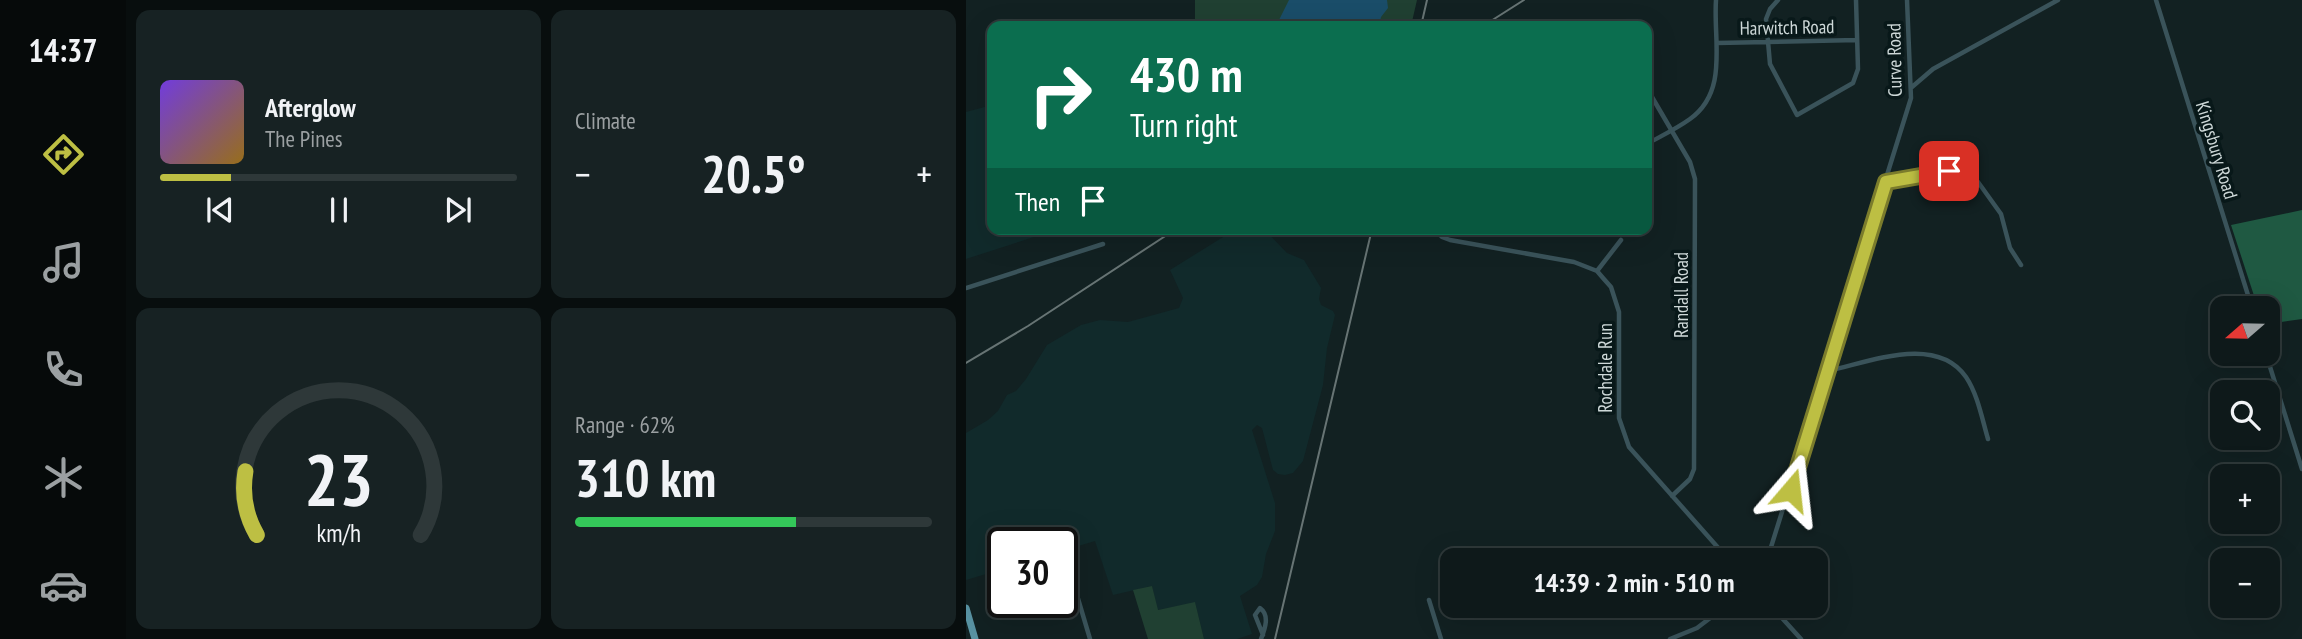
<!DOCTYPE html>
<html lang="en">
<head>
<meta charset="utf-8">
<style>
  :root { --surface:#0e191a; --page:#172223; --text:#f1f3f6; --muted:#9ba0a2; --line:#2e3839; --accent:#bdbf43 }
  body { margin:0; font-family:"PT Sans Narrow",sans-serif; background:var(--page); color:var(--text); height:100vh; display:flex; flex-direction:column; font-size:26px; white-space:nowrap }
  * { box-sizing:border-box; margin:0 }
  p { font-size:23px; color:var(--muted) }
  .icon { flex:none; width:38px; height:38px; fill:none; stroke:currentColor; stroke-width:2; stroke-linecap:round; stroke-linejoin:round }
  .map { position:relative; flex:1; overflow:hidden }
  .panel { display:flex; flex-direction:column; gap:10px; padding:10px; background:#080e0e; width:840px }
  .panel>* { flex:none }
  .top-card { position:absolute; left:21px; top:21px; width:665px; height:214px; border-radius:14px; box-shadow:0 7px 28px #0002,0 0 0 2px var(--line); background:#0b6e4f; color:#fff; overflow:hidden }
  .needle { width:46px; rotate:250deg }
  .controls { position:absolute; left:1244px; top:296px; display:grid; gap:14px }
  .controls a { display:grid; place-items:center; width:70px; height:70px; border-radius:14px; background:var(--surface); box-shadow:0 7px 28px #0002,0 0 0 2px var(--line); font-size:35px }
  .speed { position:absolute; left:21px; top:527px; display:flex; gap:14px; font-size:35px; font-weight:700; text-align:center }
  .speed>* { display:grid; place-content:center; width:91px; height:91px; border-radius:50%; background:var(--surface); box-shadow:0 7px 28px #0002,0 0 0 2px var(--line); line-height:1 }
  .speed .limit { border:4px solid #111; border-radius:10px; background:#fff; color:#111 }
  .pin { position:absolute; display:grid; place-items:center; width:60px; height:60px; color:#fff; margin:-30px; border-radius:14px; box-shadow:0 4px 10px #0006 }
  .me { position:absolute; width:77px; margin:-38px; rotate:17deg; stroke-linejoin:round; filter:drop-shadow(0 0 5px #0008) }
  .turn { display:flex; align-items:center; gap:24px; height:147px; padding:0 28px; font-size:32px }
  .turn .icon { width:91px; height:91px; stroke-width:2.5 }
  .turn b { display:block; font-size:49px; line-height:60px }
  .then { display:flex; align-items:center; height:66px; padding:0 28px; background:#0003; gap:14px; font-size:26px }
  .big { font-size:52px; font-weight:800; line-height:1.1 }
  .panel .tile { flex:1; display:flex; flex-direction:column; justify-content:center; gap:10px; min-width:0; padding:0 24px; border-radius:14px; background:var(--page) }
  .panel .dial { align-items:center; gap:0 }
  .dial svg { height:182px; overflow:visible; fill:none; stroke:var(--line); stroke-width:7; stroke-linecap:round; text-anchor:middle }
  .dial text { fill:var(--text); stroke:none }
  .song { display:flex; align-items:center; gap:21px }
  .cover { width:84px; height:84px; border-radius:10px; background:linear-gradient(135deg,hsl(260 70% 55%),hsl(40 70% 35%)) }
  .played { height:7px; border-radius:4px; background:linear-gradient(90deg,var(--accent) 20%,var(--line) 20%) }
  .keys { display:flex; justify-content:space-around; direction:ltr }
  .heat { display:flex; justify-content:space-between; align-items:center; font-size:38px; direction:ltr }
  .charge { height:10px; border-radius:5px; background:linear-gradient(90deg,#34c759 62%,var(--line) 0) }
  .panel .tiles { flex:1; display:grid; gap:10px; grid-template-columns:repeat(2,1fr) }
  .trip { position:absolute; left:474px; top:548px; width:388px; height:70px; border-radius:14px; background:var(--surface); box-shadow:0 7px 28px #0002,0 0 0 2px var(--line); font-weight:800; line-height:70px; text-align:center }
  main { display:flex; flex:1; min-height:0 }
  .tab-bar { display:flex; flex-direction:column; width:126px; justify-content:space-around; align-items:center; background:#060a0a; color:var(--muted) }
  .tab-bar .icon { width:49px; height:49px }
  .tab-bar .selected { color:var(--accent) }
  .tab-bar b { font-size:32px; color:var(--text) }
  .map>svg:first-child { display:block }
  .built { fill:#112a2b }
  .green { fill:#204032 }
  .forest { fill:#1f5942 }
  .water { fill:#1a4d69 }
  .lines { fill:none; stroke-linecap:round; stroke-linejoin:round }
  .minor { stroke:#3a535a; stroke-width:4.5 }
  .trunk { stroke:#5892a2; stroke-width:7 }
  .rail { stroke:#677474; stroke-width:2 }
  .route-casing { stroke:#7b7c2c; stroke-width:18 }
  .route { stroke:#bdbf43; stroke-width:12 }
  .labels { text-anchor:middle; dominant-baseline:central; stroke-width:7; stroke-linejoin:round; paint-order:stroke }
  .street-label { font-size:19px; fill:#ced8d8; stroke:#081819 }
</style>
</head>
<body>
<main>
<nav class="tab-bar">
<b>14:37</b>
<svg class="icon selected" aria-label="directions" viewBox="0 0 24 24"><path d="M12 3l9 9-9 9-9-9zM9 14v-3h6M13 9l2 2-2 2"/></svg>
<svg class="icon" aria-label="music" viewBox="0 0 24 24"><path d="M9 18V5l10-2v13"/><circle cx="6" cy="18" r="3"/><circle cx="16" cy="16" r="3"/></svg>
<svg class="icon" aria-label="phone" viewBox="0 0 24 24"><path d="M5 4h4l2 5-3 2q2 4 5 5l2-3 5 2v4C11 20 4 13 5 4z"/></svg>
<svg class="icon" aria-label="climate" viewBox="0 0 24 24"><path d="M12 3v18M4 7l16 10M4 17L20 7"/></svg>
<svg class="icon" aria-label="car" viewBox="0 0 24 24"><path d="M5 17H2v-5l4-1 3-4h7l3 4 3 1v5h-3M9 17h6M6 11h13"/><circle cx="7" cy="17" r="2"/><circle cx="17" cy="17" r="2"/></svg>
</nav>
<section class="panel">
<div class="tiles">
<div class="tile">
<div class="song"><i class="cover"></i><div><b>Afterglow</b><p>The Pines</p></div></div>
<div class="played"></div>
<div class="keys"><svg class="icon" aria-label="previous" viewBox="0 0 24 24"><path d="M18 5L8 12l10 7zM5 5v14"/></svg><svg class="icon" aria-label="pause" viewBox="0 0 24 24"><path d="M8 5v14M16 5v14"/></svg><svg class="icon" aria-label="next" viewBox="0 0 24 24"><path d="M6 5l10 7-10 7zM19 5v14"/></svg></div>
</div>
<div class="tile"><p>Climate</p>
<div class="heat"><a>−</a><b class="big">20.5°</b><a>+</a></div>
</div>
<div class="tile dial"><svg viewBox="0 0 100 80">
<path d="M14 69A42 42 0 1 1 86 69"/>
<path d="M14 69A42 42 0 0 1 9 41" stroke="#bdbf43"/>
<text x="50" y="56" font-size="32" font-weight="700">23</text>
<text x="50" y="72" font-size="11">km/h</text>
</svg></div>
<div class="tile"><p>Range · 62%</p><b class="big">310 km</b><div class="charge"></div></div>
</div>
</section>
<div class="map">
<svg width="1336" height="639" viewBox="0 0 1336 639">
  <rect width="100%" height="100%" fill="#122122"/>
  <path class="built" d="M26,105v124h67l-93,30v-147z
    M270,229h28l23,24 17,7 17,28 -2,11 2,6 12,6 2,4 -8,33 -4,37 -20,76 -10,12 -8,2 -7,-1 -5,-4 -11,-42 -5,-3 -5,5 23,73v28l-9,23 -4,23 -5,8 -17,11 12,38 -15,5h-33l-9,-36 -38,7 -5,-24 -39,9 -18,-54 -33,10v-9h-59v27l-37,11v-147l22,-13 10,-9 9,-16 9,-4 10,-12 21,-34 34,-20 19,-5 28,2 51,-14 4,-10 -13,-28z"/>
  <path class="green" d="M229,0h222l-6,26h-216z
    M186,586l6,24 37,-8 9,37h-56l-15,-49z"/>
  <path class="forest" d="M1336,210v109l-34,5v-16h-10l-27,-83z"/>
  <path class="water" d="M323,0h98l1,8 -7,9 -2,9h-103z"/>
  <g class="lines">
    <path class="minor" d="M812,0l-8,9 -4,10 4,45 27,51 56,-32 5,-14 -2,-69
      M1190,0l96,308
      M751,43l140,-3
      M946,87l21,-18 125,-69
      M686,97l38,65 5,17 -1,290 -4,10 -18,17
      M681,144c14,-8 29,-15 43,-25 39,-28 23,-78 26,-119
      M920,182l63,-11 15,2 14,9 23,32 9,34 11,17
      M468,229l8,8 8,3 124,22 23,9 6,7 8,9 8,25v106l10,29 100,113
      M631,271l24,-31
      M0,288l137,-44
      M1300,354l36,115
      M862,371c42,-9 108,-37 138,6 12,18 16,42 22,62
      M99,555l25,84
      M801,560l144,-462 -4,-98
      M463,600l12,39
      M805,606l30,33
      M295,639c4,-10 9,-24 -1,-31l-5,7 8,20
      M704,639l27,-11 29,-22"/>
    <path class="trunk" d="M0,608l9,31"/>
    <path class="rail" d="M455,26l6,-26
      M517,26l41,-26
      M0,363l62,-37 148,-97
      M309,639l97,-410"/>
  </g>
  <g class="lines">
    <defs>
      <path id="route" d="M825,490l95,-308 63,-11"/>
    </defs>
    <use href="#route" class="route-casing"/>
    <use href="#route" class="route"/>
  </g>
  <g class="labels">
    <g class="street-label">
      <text transform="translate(821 27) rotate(-1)">Harwitch Road</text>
      <text transform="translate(928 60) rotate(-91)">Curve Road</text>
      <text transform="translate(1251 150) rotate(73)">Kingsbury Road</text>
      <text transform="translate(715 295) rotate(-90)">Randall Road</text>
      <text transform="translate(639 368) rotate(-90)">Rochdale Run</text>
    </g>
  </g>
</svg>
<div class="controls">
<a><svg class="needle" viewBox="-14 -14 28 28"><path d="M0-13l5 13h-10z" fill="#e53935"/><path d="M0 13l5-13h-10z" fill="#9ba0a2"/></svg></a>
<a><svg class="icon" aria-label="search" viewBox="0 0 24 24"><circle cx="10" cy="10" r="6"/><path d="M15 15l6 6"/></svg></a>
<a>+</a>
<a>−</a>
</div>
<div class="speed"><div class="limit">30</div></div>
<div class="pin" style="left:983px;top:171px;background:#d93025"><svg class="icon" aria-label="arrive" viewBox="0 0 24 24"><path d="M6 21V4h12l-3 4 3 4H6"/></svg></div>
<svg class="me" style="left:825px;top:490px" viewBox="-20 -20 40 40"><path d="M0-17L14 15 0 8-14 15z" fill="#bdbf43" stroke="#fff" stroke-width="4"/></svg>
<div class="trip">14:39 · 2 min · 510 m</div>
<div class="top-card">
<div class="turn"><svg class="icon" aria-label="right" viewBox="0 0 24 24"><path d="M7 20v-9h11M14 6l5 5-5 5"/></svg><div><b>430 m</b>Turn right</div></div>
<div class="then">Then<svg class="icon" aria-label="arrive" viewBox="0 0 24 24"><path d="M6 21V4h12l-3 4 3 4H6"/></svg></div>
</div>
</div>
</main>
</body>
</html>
